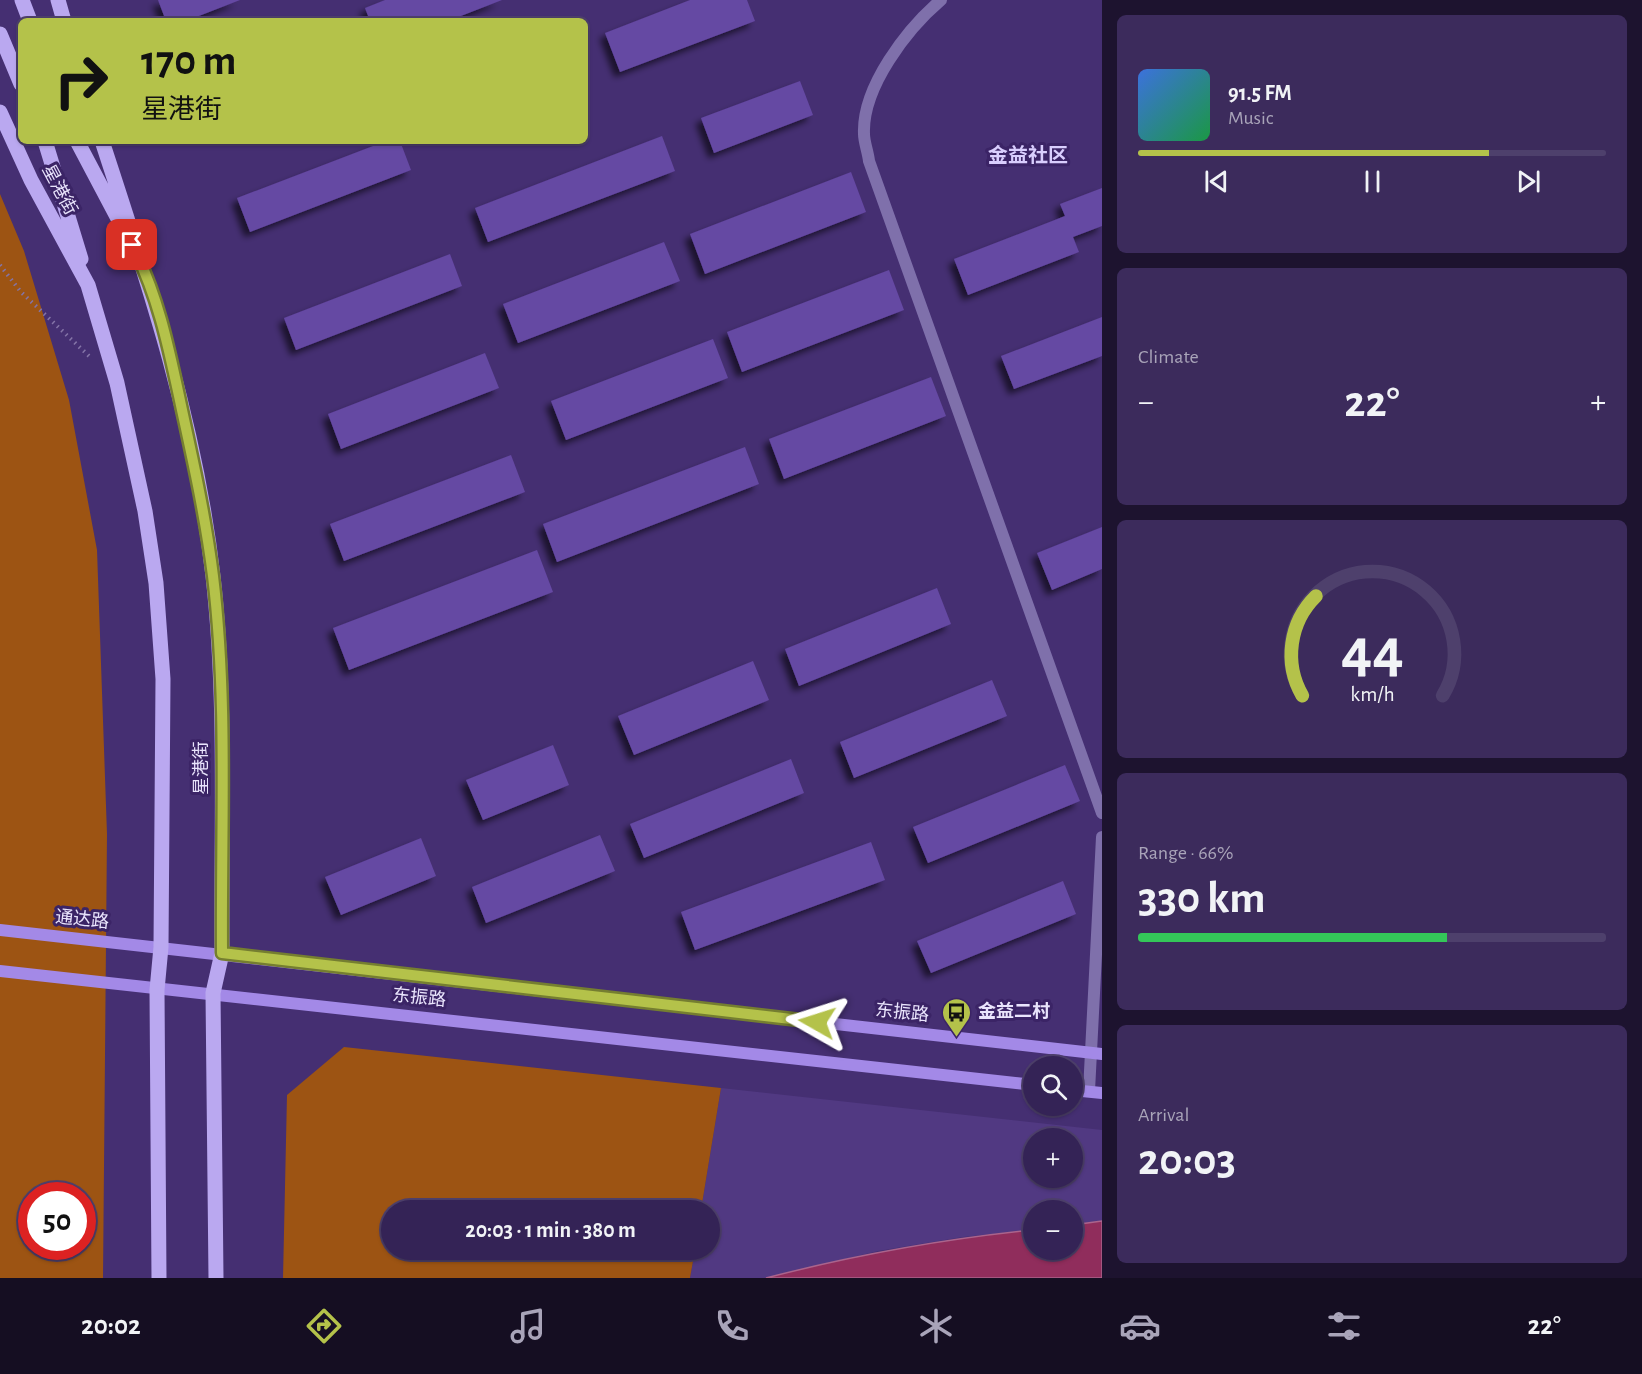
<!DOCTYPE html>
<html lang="en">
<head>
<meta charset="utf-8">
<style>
  :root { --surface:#342356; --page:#3c2b5c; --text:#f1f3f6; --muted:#a9a4b9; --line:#4e406c; --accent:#b4c24a }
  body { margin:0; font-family:"Alegreya Sans","Noto Sans SC",sans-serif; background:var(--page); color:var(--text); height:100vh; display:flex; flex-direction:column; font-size:22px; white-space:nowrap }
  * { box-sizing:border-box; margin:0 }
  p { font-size:20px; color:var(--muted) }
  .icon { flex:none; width:33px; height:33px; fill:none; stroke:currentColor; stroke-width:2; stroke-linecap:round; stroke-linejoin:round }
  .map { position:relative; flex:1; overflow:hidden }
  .drawer { display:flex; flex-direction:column; gap:15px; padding:15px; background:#1d132f; width:540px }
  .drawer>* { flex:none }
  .guide { position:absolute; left:18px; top:18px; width:570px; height:126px; border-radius:9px; box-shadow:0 2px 4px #0004,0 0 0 2px var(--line); background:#b4c24a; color:#111; overflow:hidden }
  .fabs { position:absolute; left:1023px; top:1056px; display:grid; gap:12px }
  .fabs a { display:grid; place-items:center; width:60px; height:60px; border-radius:50%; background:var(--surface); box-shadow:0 2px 4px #0004,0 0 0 2px var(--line); font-size:30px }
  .speed { position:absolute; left:18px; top:1182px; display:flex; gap:12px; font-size:30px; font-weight:700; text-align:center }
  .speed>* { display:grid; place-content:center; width:78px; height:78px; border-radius:50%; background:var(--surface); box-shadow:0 2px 4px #0004,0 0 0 2px var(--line); line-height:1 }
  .speed .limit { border:9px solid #d22; background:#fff; color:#111 }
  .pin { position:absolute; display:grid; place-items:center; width:51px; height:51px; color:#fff; margin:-26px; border-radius:12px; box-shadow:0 3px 9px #0006 }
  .me { position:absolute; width:66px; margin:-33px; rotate:276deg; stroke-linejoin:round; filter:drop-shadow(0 0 4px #0008) }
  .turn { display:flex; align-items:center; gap:21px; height:126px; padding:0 24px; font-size:27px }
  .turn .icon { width:78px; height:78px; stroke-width:2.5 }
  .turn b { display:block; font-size:42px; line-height:51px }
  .big { font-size:45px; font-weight:700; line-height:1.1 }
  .drawer .card { flex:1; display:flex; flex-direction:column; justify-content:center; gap:9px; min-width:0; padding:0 21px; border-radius:9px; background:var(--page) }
  .drawer .dial { align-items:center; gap:0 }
  .dial svg { height:156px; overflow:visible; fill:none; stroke:var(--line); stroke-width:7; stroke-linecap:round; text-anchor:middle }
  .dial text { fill:var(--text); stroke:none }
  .song { display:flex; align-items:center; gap:18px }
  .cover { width:72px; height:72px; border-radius:9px; background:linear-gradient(135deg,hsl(220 70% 55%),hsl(140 70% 35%)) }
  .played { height:6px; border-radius:3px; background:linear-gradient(90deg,var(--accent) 75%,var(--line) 75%) }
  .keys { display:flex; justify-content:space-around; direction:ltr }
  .heat { display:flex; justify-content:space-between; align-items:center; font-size:33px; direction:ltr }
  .charge { height:9px; border-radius:4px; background:linear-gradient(90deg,#34c759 66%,var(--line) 0) }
  .trip { position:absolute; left:381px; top:1200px; width:339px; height:60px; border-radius:30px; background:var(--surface); box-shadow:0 2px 4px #0004,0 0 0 2px var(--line); font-weight:700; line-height:60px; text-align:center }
  .tab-bar { display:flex; height:96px; justify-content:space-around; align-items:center; background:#150e22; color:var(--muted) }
  .tab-bar .icon { width:42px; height:42px }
  .tab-bar .on { color:var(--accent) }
  .tab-bar b { font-size:27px; color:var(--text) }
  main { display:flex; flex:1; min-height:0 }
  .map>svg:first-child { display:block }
  .built { fill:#513982; fill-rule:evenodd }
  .green { fill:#9d5413; fill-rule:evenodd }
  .water { fill:#902d5c; stroke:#ab648c; stroke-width:1.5 }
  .building { fill:#6548a3; filter:url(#shadow) }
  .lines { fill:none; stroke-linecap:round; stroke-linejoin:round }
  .path { stroke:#8474a7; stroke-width:4; stroke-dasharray:1.5 4.5; stroke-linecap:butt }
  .street { stroke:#7f70ab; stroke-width:12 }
  .secondary { stroke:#a389e7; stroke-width:12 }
  .primary { stroke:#baa8f0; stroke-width:15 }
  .route-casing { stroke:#757e30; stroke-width:15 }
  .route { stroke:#b4c24a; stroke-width:10 }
  .labels { text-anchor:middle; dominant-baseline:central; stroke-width:6; stroke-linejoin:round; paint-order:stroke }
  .street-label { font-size:18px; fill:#e9e4fc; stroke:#3b2466 }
  .poi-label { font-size:18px; font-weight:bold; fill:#e9e4fc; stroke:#3b2466; text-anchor:start }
  .neighbourhood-label { font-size:20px; font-weight:bold; fill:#d9cefe; stroke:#3b2466 }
</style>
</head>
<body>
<main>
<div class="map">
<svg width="1102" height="1278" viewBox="0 0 1102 1278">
  <defs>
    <filter id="shadow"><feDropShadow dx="-5.5" dy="5.5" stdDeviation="3" flood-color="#0009"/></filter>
  </defs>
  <rect width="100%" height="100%" fill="#452f72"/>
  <path class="built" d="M721,1088l381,42v91l-29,4 -1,-15h-38l-1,20 -70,7 -85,14 -112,27h-76l5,-28h15v-40h-9zM1034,1138h38v40h-38z"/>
  <path class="green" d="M0,194l24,57 45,149 28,150 10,284 -4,444h-103zM32,1196h50v50h-50z
    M344,1047l377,41 -20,122h-309v40h303l-5,28h-407l4,-183z"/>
  <path class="water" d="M1102,1221v57h-336c89,-23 177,-39 267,-48l1,20h38l1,-25z"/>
  <path class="building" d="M158,0h82l-54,21h-20z
    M385,0h117l-54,21h-78l-5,-13z
    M690,0h57l8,21 -135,51 -15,-39z
    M800,81l13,34 -99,38 -13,-35z
    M662,136l13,35 -187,71 -13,-34z
    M386,141h14l11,29 -161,62 -13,-34z
    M851,172l15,40 -161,62 -15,-40z
    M1102,188v38l-29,11 6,15 -111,43 -14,-36 111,-43 -5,-12z
    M664,242l16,39 -162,62 -15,-39z
    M450,254l12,32 -166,64 -12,-32z
    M889,270l15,40 -162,62 -15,-40z
    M1102,317v39l-88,33 -13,-33z
    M713,339l15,39 -162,62 -15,-39z
    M485,353l14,35 -158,61 -13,-35z
    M931,377l15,39 -162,63 -15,-40z
    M745,447l14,37 -202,78 -14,-38z
    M511,455l14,37 -181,69 -14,-37z
    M1102,527v42l-50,21 -15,-37z
    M537,550l16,42 -204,78 -16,-42z
    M937,588l14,36 -152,62 -14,-37z
    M753,661l16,39 -135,55 -16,-39z
    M992,680l15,36 -153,62 -14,-36z
    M553,745l16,40 -86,35 -17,-40z
    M791,759l13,34 -160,65 -14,-34z
    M1065,765l15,36 -152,62 -15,-36z
    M600,835l15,36 -129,52 -14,-36z
    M421,838l15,38 -95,39 -16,-38z
    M871,842l14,38 -190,70 -14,-38z
    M1063,881l13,33 -145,59 -14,-32z"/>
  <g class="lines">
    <path class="path" d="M0,265l21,27 68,64"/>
    <path class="street" d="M941,0c-34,29 -79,87 -77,134 0,8 4,18 5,27l233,652
      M1089,1091l13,-254"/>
    <path class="secondary" d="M0,930l1102,124
      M0,971l1034,114
      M1072,1090l30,3"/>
    <path class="primary" d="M22,0l8,21
      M58,0l6,21
      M0,34l21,50
      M0,112l31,68 57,105 29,98 28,128 11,72 7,96 -2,268 -4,43 2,288
      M45,141l36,118
      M77,141l46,87
      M102,141c47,143 94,285 111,435 14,125 8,252 9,377l-9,40 3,285"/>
  </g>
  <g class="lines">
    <defs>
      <path id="route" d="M132,245c27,51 38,109 50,165 12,55 24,110 31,166 15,124 8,252 9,377l595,69"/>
    </defs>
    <use href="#route" class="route-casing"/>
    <use href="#route" class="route"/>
  </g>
  <defs>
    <symbol id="bus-pin" viewBox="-11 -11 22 30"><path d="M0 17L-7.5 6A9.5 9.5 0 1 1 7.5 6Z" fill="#b4c24a" stroke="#3b2466"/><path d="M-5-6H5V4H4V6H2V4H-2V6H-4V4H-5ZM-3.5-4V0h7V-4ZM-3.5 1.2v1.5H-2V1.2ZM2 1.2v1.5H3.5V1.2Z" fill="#111"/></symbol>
  </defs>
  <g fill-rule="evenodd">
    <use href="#bus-pin" x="940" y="996" width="33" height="45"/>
  </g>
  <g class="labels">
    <g class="street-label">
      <text transform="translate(59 190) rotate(62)">星港街</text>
      <text transform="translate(202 768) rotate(-90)">星港街</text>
      <text transform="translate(82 920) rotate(6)">通达路</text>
      <text transform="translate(419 998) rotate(6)">东振路</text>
      <text transform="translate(902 1013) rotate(6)">东振路</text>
    </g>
    <g class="poi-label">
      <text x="978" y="1012">金益二村</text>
    </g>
    <g class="neighbourhood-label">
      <text x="1028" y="156">金益社区</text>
    </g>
  </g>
</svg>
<div class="fabs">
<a><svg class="icon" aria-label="search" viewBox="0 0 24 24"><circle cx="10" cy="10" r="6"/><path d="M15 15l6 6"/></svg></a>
<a>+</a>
<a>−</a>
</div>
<div class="speed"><div class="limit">50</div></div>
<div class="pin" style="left:132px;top:245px;background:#d93025"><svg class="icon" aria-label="arrive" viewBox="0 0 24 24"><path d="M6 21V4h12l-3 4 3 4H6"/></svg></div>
<svg class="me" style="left:817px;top:1022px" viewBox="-20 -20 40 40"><path d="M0-17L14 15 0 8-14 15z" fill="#b4c24a" stroke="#fff" stroke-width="4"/></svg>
<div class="trip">20:03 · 1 min · 380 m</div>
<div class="guide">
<div class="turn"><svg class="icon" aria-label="right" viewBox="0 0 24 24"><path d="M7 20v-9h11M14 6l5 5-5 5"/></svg><div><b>170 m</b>星港街</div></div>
</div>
</div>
<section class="drawer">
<div class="card">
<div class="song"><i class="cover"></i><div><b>91.5 FM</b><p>Music</p></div></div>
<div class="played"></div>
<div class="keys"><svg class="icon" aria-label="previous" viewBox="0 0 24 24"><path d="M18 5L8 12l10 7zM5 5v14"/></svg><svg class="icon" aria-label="pause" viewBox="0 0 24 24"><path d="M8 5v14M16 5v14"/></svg><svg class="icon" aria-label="next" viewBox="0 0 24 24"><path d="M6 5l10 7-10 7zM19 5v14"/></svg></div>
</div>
<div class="card"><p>Climate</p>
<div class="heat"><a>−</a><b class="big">22°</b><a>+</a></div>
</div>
<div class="card dial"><svg viewBox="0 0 100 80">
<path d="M14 69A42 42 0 1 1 86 69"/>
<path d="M14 69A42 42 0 0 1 21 18" stroke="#b4c24a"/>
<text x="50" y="56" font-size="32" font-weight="700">44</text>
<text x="50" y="72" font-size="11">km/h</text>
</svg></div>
<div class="card"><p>Range · 66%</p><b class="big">330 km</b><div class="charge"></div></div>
<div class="card"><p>Arrival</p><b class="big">20:03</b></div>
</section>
</main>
<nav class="tab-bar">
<b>20:02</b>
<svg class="icon on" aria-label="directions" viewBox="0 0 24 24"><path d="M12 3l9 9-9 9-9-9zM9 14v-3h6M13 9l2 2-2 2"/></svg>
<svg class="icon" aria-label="music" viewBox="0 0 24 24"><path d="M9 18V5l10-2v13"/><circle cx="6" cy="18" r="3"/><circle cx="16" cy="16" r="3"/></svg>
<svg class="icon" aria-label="phone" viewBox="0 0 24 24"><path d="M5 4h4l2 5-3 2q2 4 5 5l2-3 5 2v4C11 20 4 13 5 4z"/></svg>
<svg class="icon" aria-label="climate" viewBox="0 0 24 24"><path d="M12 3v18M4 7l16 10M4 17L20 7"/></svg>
<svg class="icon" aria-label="car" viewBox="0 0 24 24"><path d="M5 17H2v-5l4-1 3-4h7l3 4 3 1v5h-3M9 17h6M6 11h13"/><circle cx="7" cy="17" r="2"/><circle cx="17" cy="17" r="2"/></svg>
<svg class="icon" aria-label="filters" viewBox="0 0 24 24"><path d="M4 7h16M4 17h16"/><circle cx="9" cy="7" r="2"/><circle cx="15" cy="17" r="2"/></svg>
<b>22°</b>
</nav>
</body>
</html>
